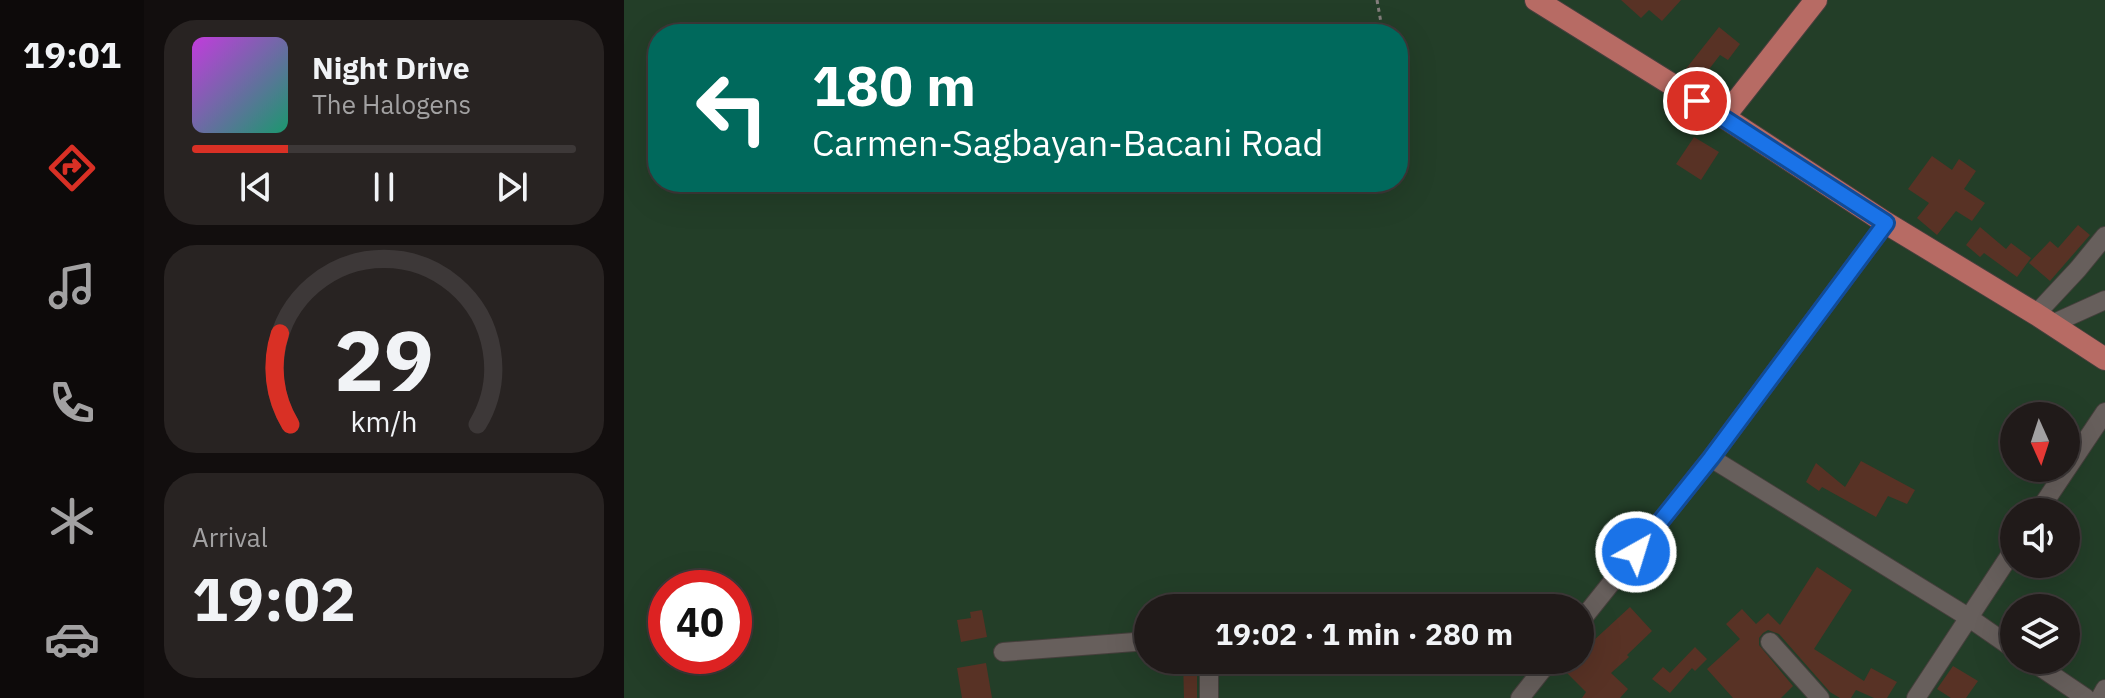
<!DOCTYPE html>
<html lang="en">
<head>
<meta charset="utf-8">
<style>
  :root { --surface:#201a19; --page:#282322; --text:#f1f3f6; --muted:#a2a1a2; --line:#3d3838; --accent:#d93025 }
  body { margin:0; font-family:"IBM Plex Sans",sans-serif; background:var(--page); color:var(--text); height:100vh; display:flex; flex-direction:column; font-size:30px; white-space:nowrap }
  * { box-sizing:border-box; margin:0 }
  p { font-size:26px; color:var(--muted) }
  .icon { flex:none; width:44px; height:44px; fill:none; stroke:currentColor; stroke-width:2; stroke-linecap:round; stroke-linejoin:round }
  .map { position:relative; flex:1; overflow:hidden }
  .panel { display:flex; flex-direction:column; gap:20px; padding:20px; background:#120e0e; width:480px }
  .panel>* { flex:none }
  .banner { position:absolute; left:24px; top:24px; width:760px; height:168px; border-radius:32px; box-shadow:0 8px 32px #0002,0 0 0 2px var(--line); background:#00695c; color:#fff; overflow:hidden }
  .needle { width:52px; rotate:177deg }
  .controls { position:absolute; left:1376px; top:402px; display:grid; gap:16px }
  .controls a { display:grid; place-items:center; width:80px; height:80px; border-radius:50%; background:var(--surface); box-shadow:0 8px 32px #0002,0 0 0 2px var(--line); font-size:40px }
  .speed { position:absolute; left:24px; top:570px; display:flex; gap:16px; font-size:40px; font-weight:700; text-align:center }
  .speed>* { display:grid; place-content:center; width:104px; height:104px; border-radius:50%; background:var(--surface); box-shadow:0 8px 32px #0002,0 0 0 2px var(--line); line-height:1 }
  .speed .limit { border:12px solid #d22; background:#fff; color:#111 }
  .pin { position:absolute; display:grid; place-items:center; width:68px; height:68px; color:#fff; margin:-34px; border:4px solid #fff; border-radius:50%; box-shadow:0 2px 8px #0007 }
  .me { position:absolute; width:88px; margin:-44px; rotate:39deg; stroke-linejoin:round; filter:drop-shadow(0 0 6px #0008) }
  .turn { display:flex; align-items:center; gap:28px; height:168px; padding:0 32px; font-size:36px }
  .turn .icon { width:104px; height:104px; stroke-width:2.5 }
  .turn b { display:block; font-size:56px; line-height:68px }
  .big { font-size:60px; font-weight:700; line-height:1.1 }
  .panel .tile { flex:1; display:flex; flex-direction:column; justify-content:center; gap:12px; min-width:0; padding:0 28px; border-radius:32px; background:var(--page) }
  .panel .dial { align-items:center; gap:0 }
  .dial svg { height:208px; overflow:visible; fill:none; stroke:var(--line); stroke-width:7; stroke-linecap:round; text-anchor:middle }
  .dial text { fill:var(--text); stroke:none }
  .song { display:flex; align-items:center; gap:24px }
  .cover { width:96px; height:96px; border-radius:12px; background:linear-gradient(135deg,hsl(290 70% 55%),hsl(160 70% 35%)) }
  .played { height:8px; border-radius:4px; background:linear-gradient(90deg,var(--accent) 25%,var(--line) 25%) }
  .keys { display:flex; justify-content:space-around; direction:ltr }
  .trip { position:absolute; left:510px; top:594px; width:460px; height:80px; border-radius:40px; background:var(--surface); box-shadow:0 8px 32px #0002,0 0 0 2px var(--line); font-weight:700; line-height:80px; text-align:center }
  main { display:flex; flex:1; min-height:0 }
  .menu { display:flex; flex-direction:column; width:144px; justify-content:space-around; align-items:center; background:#0d0a0a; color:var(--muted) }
  .menu .icon { width:56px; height:56px }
  .menu .current { color:var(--accent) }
  .menu b { font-size:36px; color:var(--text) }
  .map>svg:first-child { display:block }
  .green { fill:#233e28; fill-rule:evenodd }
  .building { fill:#583225 }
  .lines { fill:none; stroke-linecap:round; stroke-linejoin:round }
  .minor-casing { stroke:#453f3c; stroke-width:20 }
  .major-casing { stroke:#453f3c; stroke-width:24 }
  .path { stroke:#847e7c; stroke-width:3; stroke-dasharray:4 4; stroke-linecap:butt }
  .minor { stroke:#675f5c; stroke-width:18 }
  .major { stroke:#b76b64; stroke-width:22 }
  .route-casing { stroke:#114b97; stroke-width:20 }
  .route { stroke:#1a73e8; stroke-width:14 }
</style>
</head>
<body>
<main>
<nav class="menu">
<b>19:01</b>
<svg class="icon current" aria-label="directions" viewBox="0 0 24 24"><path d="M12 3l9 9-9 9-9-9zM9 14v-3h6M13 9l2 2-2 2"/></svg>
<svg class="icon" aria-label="music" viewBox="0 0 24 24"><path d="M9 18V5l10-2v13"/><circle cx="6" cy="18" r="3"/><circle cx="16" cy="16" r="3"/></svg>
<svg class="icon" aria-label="phone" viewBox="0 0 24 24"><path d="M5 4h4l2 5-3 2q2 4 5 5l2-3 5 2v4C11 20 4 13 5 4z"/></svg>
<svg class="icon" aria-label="climate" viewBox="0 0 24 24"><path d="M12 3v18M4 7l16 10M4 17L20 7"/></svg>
<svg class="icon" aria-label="car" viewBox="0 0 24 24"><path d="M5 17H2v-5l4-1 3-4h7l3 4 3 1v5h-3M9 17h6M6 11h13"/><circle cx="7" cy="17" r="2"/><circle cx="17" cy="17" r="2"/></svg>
</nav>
<section class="panel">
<div class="tile">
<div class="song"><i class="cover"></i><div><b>Night Drive</b><p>The Halogens</p></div></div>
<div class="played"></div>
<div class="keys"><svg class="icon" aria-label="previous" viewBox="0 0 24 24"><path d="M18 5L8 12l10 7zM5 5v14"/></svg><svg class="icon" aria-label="pause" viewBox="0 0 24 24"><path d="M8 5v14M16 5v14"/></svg><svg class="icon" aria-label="next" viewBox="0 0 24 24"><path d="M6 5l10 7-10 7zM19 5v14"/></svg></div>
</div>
<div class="tile dial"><svg viewBox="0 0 100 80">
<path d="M14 69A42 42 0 1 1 86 69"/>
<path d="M14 69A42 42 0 0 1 10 34" stroke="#d93025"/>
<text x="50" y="56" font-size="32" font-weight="700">29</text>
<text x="50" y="72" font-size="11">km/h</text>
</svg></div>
<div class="tile"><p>Arrival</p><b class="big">19:02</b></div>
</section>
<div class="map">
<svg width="1481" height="698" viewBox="0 0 1481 698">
  <rect width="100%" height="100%" fill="#2a2321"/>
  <path class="green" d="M0,0h1481v698h-1481zM34,34h740v148h-740zM1390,416h52v52h-52zM1390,512h52v52h-52zM42,588h68v68h-68zM524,608h432v52h-432zM1390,608h52v52h-52z"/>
  <path class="building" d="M997,0h60l-19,21 -13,-11 -8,8z
    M1095,27l21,17 -12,16 -8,-5 -20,26 -15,-11z
    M1070,137l25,15 -18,28 -25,-16z
    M1308,156l20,14 7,-11 17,12 -12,18 21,14 -13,18 -16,-10 -19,24 -20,-17 12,-15 -21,-14z
    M1454,225l12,10 -40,46 -21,-18 21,-22 8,7z
    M1356,227l26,22 5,-6 20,15 -14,19 -33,-24 -4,4 -14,-12z
    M1237,461l54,29 -8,14 -19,-8 -12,21 -54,-30 -3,4 -13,-9 10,-19 29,24z
    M1193,567l35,23 -38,59 50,32 7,-13 26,14 -10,16h-13l-18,-8 -5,8h-11l-10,-6 -51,-58 -11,-4 -5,3 -4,5v7l34,41 -12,12h-48l-26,-29 33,-30 -14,-15 16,-15 14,15 12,-11 12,12z
    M1006,607l22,24 -25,24 2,2 -18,16 17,16 -8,9h-38l4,-6 -21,-21 11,-11h4v-7z
    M358,610l5,27 -26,5 -4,-22 14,-2 -1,-6z
    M1071,647l12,12 -12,12 -3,-3 -22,25 -18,-14 11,-12 7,6z
    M559,660h14v38h-13z
    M362,663l6,35h-30l-5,-30z
    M1329,666l25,15 -12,17h-15l-14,-9z"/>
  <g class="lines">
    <defs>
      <path id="minor" d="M1412,314l42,-45 27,-33
        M1428,324l53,-24
        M1087,458l257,159 46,32
        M1414,512l67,-100
        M956,622l131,-164 175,-235
        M1146,642l50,56
        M379,652l145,-11
        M585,660v38
        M1406,660l56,38
        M896,698l30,-38
        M1292,698l98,-149
        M1476,698l5,-9"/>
      <path id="major" d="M912,0l188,117 162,106 150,91 69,45
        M1100,117l92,-117"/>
    </defs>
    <use href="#minor" class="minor-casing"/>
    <use href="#major" class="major-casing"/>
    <path class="path" d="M753,0l6,34"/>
    <use href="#minor" class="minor"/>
    <use href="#major" class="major"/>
  </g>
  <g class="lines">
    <defs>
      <path id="route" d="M1012,552l75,-94 175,-235 -189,-122"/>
    </defs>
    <use href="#route" class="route-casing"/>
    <use href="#route" class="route"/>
  </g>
</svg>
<div class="controls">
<a><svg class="needle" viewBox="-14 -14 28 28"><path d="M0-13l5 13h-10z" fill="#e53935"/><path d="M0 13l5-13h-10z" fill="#a2a1a2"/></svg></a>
<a><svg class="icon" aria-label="sound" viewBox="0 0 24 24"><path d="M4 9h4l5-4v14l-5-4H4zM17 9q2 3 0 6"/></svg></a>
<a><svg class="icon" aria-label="layers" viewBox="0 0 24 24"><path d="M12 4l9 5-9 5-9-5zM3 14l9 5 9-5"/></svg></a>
</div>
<div class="speed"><div class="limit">40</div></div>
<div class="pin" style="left:1073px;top:101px;background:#d93025"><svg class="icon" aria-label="arrive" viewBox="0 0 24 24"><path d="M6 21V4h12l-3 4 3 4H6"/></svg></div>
<svg class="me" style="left:1012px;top:552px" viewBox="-20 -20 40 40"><circle r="17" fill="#1a73e8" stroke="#fff" stroke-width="3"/><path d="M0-11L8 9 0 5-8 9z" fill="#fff"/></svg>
<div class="trip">19:02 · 1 min · 280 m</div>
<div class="banner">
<div class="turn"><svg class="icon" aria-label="left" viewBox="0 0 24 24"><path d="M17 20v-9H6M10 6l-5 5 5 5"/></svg><div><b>180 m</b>Carmen-Sagbayan-Bacani Road</div></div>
</div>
</div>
</main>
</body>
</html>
